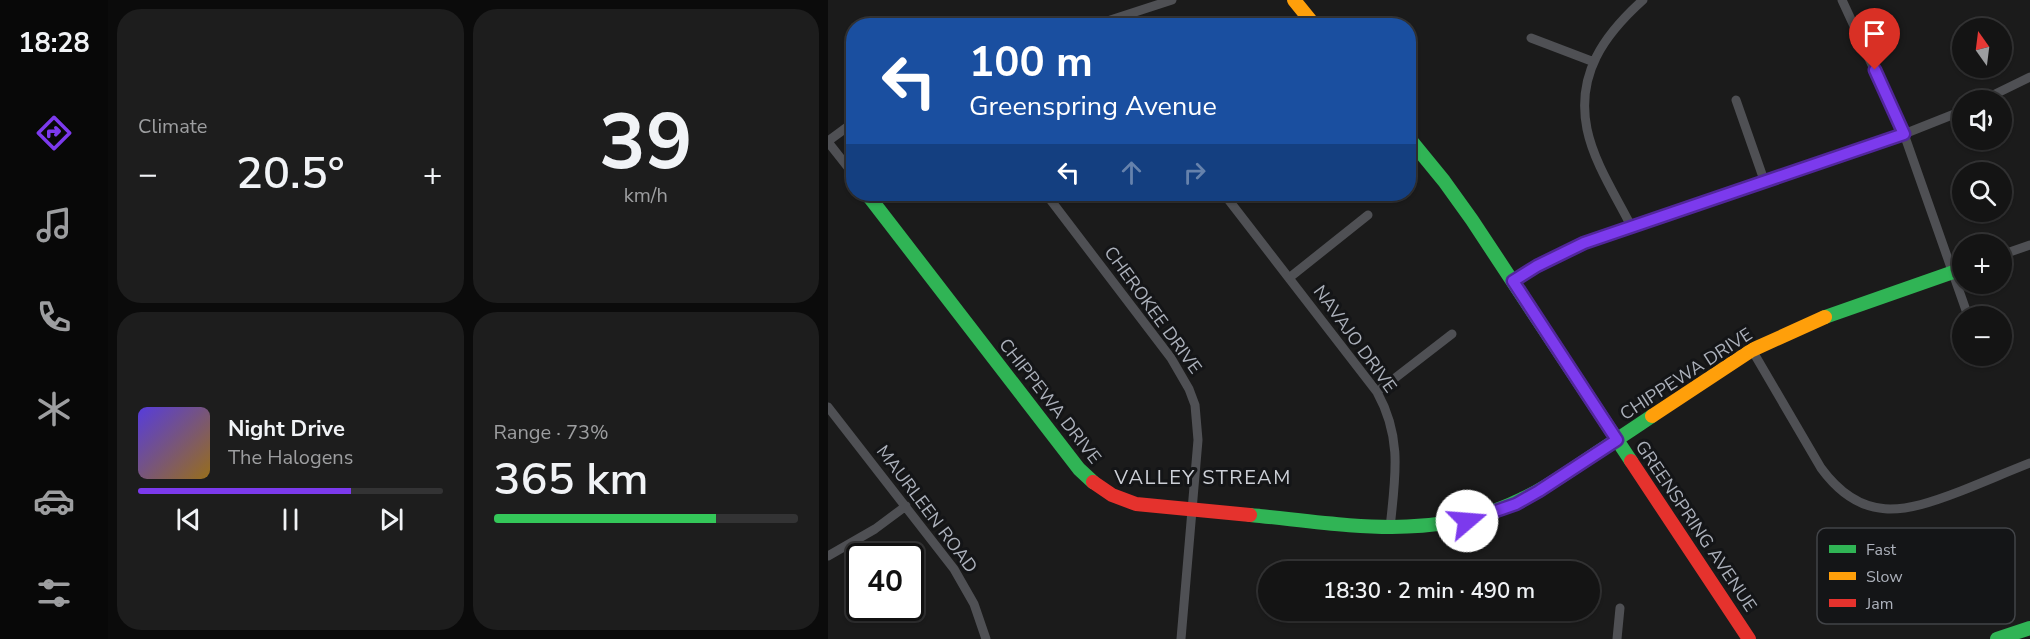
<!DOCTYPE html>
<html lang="en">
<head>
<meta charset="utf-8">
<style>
  :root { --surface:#141414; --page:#1d1d1d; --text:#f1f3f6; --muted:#9d9ea0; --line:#333334; --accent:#7c3aed }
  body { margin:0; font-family:"Nunito Sans",sans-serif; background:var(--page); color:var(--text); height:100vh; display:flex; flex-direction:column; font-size:22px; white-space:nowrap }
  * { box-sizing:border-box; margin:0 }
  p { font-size:20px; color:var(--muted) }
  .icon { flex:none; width:33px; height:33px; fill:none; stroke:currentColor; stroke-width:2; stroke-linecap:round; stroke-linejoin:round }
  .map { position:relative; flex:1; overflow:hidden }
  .panel { display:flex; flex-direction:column; gap:9px; padding:9px; background:#0b0b0b; width:720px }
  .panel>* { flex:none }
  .banner { position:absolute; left:18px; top:18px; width:570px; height:183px; border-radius:24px; box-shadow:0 2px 4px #0004,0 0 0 2px var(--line); background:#1a4fa0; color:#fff; overflow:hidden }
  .needle { width:39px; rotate:346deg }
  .buttons { position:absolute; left:1124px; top:18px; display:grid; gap:12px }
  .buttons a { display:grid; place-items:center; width:60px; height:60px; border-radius:50%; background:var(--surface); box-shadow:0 2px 4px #0004,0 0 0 2px var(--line); font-size:30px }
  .speed { position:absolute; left:18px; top:543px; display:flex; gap:12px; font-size:30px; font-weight:700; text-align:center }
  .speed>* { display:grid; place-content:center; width:78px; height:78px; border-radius:50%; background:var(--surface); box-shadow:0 2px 4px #0004,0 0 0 2px var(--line); line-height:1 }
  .speed .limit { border:3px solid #111; border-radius:9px; background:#fff; color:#111 }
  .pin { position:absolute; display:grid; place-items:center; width:51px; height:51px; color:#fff; margin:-62px -26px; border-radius:50% 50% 50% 0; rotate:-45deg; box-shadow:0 0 6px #0007 }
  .pin .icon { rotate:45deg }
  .me { position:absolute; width:66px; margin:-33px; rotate:72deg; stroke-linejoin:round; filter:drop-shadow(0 0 4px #0008) }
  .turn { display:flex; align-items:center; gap:21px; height:126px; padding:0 24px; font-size:27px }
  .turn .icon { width:78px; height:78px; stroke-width:2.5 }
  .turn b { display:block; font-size:42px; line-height:51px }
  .lanes { display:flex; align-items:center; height:57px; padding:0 24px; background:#0003; justify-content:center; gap:30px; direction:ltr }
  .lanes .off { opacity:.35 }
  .big { font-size:45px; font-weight:600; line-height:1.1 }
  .panel .tile { flex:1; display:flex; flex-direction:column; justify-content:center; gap:9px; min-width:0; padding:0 21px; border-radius:24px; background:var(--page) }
  .panel .dial { align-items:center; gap:0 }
  .dial b { font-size:78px; line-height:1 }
  .song { display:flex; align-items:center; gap:18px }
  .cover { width:72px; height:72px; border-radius:9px; background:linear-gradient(135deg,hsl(250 70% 55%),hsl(40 70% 35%)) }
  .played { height:6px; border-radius:3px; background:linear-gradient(90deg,var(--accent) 70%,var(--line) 70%) }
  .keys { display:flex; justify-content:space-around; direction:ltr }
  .heat { display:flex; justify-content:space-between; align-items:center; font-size:33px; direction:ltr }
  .charge { height:9px; border-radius:4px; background:linear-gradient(90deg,#34c759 73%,var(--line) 0) }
  .panel .tiles { flex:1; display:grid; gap:9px; grid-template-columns:repeat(2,1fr) }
  .trip { position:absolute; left:430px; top:561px; width:342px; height:60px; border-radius:30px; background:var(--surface); box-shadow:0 2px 4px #0004,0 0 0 2px var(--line); font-weight:600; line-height:60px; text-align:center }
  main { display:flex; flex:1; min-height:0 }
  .tab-bar { display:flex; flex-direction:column; width:108px; justify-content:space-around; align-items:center; background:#080808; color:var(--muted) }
  .tab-bar .icon { width:42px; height:42px }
  .tab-bar .selected { color:var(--accent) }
  .tab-bar b { font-size:27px; color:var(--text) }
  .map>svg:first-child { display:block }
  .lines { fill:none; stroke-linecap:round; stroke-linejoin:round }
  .street { stroke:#4f5054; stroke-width:9 }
  .fast { stroke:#30b455; stroke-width:14 }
  .slow { stroke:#ff9f0a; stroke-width:14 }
  .jam { stroke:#e5322d; stroke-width:14 }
  .route-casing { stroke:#51269a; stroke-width:15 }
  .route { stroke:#7c3aed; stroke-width:10 }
  .labels { text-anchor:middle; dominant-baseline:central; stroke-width:6; stroke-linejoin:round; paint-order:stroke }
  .street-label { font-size:18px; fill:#acb1bb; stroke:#141517 }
  .neighbourhood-label { font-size:20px; letter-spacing:1.5px; fill:#cdd0d7; stroke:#141517 }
  .key { fill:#141517; stroke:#424448; stroke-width:1.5 }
  .key-label { font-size:16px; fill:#acb1bb }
</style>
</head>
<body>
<main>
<nav class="tab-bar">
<b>18:28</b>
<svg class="icon selected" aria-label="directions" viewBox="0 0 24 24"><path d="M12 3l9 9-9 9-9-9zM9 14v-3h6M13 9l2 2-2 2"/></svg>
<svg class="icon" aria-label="music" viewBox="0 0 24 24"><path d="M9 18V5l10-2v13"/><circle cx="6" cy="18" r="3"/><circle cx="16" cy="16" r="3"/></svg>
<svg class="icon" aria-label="phone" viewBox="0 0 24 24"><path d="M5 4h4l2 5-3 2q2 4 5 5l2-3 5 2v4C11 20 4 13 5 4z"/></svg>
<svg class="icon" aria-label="climate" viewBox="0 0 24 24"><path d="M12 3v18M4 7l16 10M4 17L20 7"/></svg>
<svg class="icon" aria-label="car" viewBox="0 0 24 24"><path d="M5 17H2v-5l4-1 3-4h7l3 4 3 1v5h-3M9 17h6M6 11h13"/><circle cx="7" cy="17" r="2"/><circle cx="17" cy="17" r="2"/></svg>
<svg class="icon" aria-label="filters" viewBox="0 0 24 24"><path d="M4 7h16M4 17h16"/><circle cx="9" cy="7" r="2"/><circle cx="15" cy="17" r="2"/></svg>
</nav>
<section class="panel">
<div class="tiles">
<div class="tile"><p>Climate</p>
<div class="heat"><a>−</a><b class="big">20.5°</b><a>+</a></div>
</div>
<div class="tile dial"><b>39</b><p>km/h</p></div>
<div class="tile">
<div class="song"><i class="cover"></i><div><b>Night Drive</b><p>The Halogens</p></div></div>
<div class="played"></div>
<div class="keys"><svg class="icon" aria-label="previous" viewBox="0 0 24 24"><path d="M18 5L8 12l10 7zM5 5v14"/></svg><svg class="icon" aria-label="pause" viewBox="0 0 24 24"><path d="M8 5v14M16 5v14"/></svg><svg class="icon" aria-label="next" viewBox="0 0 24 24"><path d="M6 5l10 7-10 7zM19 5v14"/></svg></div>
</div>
<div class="tile"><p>Range · 73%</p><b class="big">365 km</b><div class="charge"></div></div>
</div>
</section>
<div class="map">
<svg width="1202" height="639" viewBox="0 0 1202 639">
  <rect width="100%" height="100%" fill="#1b1b1b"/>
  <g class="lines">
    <path class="street" d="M1014,0l62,134 64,182
      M264,26l80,-26
      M703,38l63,24
      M908,100l28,80
      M1155,100l47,-23
      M0,141l26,-19
      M0,142l26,33
      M218,194l125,164 18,31 6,16 3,35 -17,199
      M396,194l153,198c26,47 18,86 13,136
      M803,226c-15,-30 -37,-63 -44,-97 -11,-55 17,-94 56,-129
      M1173,255l29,-10
      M461,278l79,-63
      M685,281l24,-15 47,-23 320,-109 58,-23
      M924,350l69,118c41,56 83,45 140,23 23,-9 46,-19 69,-28
      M549,392l75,-58
      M0,407l126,162 20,35 12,35
      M0,556l47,-27 31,-23
      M789,639l3,-31"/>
    <path class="fast" d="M580,137l36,44 28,39 159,241
      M39,194l212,275 14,13
      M997,317l137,-48
      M422,515c94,9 183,28 272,-16 20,-9 37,-21 55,-33 25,-17 50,-33 75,-50
      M1169,639l33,-11"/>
    <path class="slow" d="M466,0l21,26
      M824,416l100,-66 73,-33"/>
    <path class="jam" d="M803,461l118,178
      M265,482l19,13 24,9 114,11"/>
  </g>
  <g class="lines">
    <defs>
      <path id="route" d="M639,521l49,-17 23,-13 78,-51 -104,-159 24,-15 47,-23 320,-109 -29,-64"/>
    </defs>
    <use href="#route" class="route-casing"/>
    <use href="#route" class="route"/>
  </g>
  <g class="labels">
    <g class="street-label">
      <text transform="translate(325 310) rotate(54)">CHEROKEE DRIVE</text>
      <text transform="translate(527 339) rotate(54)">NAVAJO DRIVE</text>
      <text transform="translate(858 374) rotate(-33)">CHIPPEWA DRIVE</text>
      <text transform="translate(222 401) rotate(52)">CHIPPEWA DRIVE</text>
      <text transform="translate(99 509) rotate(53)">MAURLEEN ROAD</text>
      <text transform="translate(868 526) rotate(56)">GREENSPRING AVENUE</text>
    </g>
    <g class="neighbourhood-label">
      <text x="375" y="477">VALLEY STREAM</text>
    </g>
  </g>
  <rect x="989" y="528" width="198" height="96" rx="9" class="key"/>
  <rect x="1001" y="545" width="27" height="8" fill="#30b455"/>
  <rect x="1001" y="572" width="27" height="8" fill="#ff9f0a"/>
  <rect x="1001" y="599" width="27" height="8" fill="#e5322d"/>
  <g class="key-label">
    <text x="1038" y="555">Fast</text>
    <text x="1038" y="582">Slow</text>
    <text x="1038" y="609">Jam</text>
  </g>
</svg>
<div class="buttons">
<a><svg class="needle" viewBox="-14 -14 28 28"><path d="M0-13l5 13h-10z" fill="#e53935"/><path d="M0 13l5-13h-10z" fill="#9d9ea0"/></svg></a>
<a><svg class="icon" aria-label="sound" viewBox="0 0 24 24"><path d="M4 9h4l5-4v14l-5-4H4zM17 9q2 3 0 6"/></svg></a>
<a><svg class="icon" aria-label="search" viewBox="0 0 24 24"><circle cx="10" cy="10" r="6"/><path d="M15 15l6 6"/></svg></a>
<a>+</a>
<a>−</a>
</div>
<div class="speed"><div class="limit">40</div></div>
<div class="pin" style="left:1047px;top:70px;background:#d93025"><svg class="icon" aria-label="arrive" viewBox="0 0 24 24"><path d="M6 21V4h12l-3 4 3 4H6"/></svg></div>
<svg class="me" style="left:639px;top:521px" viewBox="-20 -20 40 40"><circle r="19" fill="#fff"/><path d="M0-13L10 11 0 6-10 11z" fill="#7c3aed"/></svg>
<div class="trip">18:30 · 2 min · 490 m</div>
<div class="banner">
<div class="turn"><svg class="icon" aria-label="left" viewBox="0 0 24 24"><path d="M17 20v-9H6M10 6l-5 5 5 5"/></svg><div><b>100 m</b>Greenspring Avenue</div></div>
<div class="lanes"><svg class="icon" aria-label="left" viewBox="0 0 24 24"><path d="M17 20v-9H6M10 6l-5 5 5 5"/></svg><svg class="icon off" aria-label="ahead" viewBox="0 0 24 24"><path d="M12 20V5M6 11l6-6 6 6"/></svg><svg class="icon off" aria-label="right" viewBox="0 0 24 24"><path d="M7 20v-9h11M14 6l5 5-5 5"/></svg></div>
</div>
</div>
</main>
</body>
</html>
